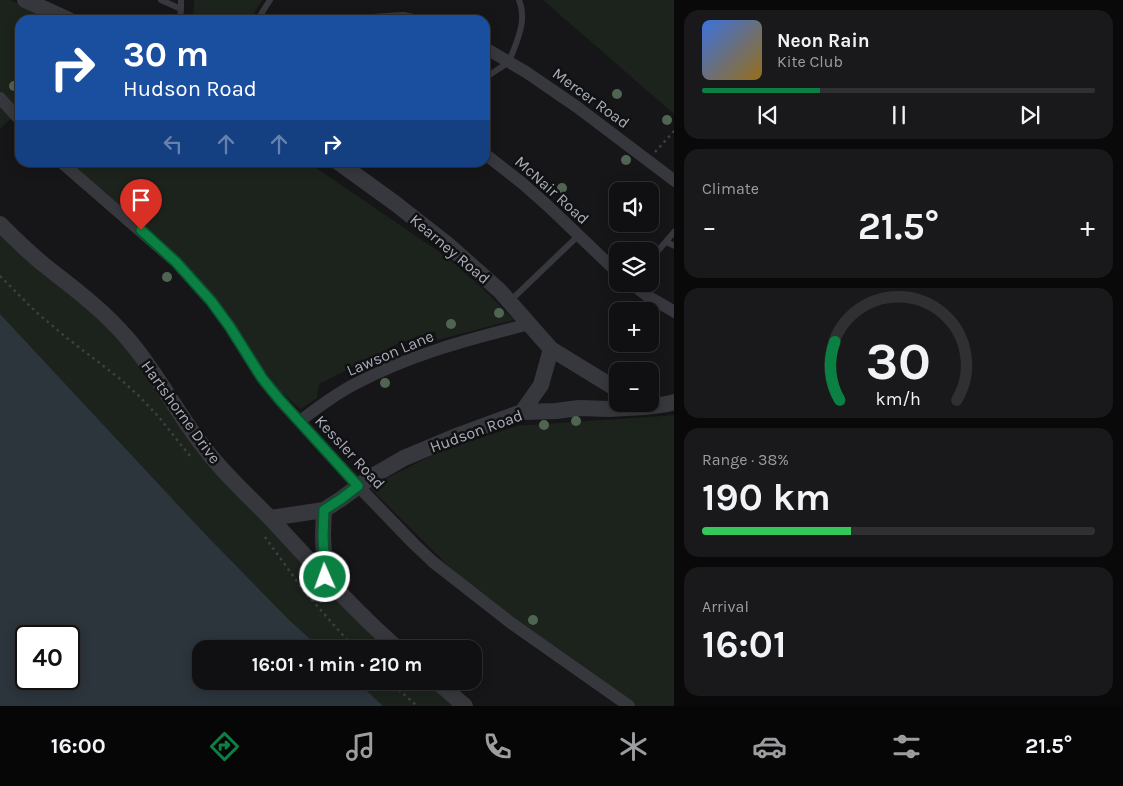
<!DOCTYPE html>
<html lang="en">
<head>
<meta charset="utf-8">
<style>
  :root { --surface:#101012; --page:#19191b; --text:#f1f3f6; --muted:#9c9d9f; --line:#303032; --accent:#0b8043 }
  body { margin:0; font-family:Karla,sans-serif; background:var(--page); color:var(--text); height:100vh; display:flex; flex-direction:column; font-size:19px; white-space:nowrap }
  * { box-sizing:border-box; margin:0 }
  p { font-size:16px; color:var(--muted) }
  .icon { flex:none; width:28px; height:28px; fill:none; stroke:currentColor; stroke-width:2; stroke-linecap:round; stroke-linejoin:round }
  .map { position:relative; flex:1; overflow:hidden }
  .drawer { display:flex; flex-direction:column; gap:10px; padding:10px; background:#09090a; width:449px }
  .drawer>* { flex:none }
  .top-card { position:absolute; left:15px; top:15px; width:475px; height:152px; border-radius:15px; box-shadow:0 2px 12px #0003,0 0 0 1px var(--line); background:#1a4fa0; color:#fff; overflow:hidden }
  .fabs { position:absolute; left:609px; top:182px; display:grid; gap:10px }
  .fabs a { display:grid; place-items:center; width:50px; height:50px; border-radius:10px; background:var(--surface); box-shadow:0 2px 12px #0003,0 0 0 1px var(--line); font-size:25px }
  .speed { position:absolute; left:15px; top:625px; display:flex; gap:10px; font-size:25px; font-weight:700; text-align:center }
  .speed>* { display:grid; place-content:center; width:65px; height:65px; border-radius:50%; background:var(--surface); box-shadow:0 2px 12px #0003,0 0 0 1px var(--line); line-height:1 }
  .speed .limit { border:2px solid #111; border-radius:8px; background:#fff; color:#111 }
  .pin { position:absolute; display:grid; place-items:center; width:42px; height:42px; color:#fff; margin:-51px -21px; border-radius:50% 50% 50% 0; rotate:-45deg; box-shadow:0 0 5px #0007 }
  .pin .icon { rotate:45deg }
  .me { position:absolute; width:55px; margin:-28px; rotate:358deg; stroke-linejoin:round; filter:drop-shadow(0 0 4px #0008) }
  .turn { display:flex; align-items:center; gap:18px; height:105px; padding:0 25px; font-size:22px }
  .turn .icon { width:65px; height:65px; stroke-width:2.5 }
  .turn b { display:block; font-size:35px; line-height:42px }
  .lanes { display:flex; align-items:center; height:48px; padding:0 25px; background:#0003; justify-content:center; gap:25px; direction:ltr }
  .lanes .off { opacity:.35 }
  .big { font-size:38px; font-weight:700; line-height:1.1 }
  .drawer .widget { flex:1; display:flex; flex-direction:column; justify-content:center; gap:8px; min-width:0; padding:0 18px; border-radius:15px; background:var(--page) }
  .drawer .dial { align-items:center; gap:0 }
  .dial svg { height:130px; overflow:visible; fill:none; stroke:var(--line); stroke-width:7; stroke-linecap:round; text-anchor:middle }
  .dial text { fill:var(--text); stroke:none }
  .song { display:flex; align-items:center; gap:15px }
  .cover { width:60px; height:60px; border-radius:8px; background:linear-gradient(135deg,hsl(220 70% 55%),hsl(40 70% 35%)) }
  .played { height:5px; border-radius:2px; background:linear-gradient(90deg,var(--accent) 30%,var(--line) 30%) }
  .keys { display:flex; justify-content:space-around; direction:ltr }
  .heat { display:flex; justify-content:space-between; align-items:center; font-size:28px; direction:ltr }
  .charge { height:8px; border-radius:4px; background:linear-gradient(90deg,#34c759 38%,var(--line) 0) }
  .trip { position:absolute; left:192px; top:640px; width:290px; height:50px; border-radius:15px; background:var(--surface); box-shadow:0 2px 12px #0003,0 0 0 1px var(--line); font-weight:700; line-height:50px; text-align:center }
  .menu { display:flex; height:80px; justify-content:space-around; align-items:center; background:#060607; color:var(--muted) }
  .menu .icon { width:35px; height:35px }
  .menu .selected { color:var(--accent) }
  .menu b { font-size:22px; color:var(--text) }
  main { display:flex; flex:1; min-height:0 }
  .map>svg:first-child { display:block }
  .green { fill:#1c231d }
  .water { fill:#2c353c; fill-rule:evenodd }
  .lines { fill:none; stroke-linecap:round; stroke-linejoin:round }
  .path { stroke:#3d3f44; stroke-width:2.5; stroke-dasharray:2.5 4; stroke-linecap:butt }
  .service { stroke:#37383d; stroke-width:6 }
  .minor { stroke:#37383d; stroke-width:12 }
  .tertiary { stroke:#37383d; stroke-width:16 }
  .tree { fill:#506452 }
  .route-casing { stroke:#07532c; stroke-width:12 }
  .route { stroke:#0b8043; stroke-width:9 }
  .labels { text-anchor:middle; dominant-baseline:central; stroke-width:5; stroke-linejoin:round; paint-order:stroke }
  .street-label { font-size:16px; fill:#a8adb8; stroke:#111113 }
</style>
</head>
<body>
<main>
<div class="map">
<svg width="675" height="706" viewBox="0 0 675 706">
  <rect width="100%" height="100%" fill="#161618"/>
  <path class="green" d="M0,0h10l44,20h-34v96l-4,-3 -16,16z
    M194,0h68l-12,20h-57z
    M543,0h131v114z
    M71,163h238l139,95 34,30 32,32 -77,20 -2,-9 -40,14 -11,6 -65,33 -2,14 -17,11 -20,-18 -94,-123z
    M0,218l110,101 97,136 189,194h-85l-311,-322z
    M674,415v291h-45l-124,-84 -136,-135 74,-37 74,-24z
    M347,681h81l37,25h-90z"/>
  <path class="water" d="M0,314l205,220 84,86 32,29h-120v32h155l27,25h-383zM26,636h43v43h-43z"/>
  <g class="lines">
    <path class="path" d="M655,152l20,-22
      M0,276l36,36 31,26 52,40 20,18 19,20 32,40
      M265,537l39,54 51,58
      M389,681l28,25"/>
    <path class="service" d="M161,0l20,9 -1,11
      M181,9v-9
      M258,20l5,-9 7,-11
      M485,79c7,-7 15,-10 22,-16 3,-3 5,-9 7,-14 6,-15 12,-33 5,-49
      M666,242l9,4
      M650,260l25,-29
      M509,302l70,-67"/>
    <path class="minor" d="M372,20l31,-2 10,2
      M485,48l41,24 51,35 98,74
      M0,98l20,22
      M485,154l37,29 26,23 70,67
      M61,162l115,100 35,39 19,26 32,51 17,21 79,87 56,58 19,18 78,61 118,83
      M632,284l17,13 26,15
      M300,421c17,-13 34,-26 53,-36 56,-30 116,-46 177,-61"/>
    <path class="tertiary" d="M25,0l44,20
      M338,162l58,42 51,40 53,47 51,58 67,41
      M0,224c15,15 31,31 48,44 28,22 56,43 79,70 30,34 50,76 79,112 19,25 43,46 65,69 41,44 81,89 127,130
      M522,412l19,-27 10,-36
      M324,510l-1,26 2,41
      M270,518l54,-8 17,-11 30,-22 33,-19 55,-23 63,-23 34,-1 23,-3 30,1 36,-2 22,-3 8,-2
      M436,681l29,25"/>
  </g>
  <g class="tree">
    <circle cx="14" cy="86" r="5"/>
    <circle cx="617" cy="94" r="5"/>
    <circle cx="667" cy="120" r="5"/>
    <circle cx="626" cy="160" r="5"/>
    <circle cx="562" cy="188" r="5"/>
    <circle cx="167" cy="277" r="5"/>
    <circle cx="499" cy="313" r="5"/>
    <circle cx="451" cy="324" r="5"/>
    <circle cx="385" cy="383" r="5"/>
    <circle cx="576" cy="421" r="5"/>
    <circle cx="544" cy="425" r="5"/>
    <circle cx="533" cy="620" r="5"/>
  </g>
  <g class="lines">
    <defs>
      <path id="route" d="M141,230l35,32 35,39 19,26 32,51 17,21 79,87 -17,13 -17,11 -1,26 2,41"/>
    </defs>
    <use href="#route" class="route-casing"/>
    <use href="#route" class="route"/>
  </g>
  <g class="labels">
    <g class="street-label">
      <text transform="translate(591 98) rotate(36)">Mercer Road</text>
      <text transform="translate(552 190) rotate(42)">McNair Road</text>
      <text transform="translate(450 249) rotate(40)">Kearney Road</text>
      <text transform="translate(390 353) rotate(-23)">Lawson Lane</text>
      <text transform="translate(181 412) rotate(54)">Hartshorne Drive</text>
      <text transform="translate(476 431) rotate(-20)">Hudson Road</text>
      <text transform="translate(350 452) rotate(47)">Kessler Road</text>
    </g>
  </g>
</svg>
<div class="fabs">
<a><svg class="icon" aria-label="sound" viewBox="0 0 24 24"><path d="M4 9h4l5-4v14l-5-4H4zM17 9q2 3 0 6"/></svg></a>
<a><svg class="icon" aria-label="layers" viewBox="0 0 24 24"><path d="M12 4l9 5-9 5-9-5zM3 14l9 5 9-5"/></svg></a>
<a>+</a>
<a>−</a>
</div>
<div class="speed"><div class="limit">40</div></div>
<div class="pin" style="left:141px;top:230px;background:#d93025"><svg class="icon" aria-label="arrive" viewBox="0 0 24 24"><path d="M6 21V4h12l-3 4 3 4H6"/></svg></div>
<svg class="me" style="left:325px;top:577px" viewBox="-20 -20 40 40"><circle r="17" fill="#0b8043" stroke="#fff" stroke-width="3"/><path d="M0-11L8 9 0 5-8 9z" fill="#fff"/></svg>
<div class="trip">16:01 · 1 min · 210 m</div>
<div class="top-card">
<div class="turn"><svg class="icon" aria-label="right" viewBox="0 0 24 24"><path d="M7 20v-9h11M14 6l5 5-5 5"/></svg><div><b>30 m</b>Hudson Road</div></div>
<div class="lanes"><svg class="icon off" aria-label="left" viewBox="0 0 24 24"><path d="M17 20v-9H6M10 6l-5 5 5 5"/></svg><svg class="icon off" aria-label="ahead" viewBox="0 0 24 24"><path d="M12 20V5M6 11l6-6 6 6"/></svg><svg class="icon off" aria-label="ahead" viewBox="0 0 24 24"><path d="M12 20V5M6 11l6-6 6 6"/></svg><svg class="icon" aria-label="right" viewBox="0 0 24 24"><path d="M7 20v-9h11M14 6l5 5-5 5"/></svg></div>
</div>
</div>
<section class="drawer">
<div class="widget">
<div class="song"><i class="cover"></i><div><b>Neon Rain</b><p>Kite Club</p></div></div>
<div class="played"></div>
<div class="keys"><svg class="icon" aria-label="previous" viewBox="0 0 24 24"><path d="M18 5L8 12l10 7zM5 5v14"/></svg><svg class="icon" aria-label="pause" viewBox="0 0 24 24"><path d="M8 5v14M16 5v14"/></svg><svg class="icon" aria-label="next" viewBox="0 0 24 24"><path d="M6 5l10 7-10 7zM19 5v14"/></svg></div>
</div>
<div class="widget"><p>Climate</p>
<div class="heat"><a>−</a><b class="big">21.5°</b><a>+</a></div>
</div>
<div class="widget dial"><svg viewBox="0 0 100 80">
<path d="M14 69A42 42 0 1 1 86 69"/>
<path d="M14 69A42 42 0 0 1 11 33" stroke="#0b8043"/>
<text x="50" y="56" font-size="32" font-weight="700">30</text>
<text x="50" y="72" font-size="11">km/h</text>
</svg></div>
<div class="widget"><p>Range · 38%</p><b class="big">190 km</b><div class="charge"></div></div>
<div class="widget"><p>Arrival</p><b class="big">16:01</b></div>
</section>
</main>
<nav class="menu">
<b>16:00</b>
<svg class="icon selected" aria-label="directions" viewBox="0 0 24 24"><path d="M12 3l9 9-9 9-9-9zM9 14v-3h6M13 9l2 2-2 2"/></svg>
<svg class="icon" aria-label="music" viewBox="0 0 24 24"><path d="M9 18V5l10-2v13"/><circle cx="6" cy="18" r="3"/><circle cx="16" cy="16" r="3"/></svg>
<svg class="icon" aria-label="phone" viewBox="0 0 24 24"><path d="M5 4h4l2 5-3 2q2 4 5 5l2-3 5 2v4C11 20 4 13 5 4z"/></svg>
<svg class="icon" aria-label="climate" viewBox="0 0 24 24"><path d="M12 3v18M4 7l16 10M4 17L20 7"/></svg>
<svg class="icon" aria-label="car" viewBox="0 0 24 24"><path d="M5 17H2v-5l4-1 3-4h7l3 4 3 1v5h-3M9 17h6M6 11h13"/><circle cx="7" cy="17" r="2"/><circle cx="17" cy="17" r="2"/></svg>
<svg class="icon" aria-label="filters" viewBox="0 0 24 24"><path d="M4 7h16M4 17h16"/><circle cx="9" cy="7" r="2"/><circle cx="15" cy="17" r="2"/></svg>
<b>21.5°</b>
</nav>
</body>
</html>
